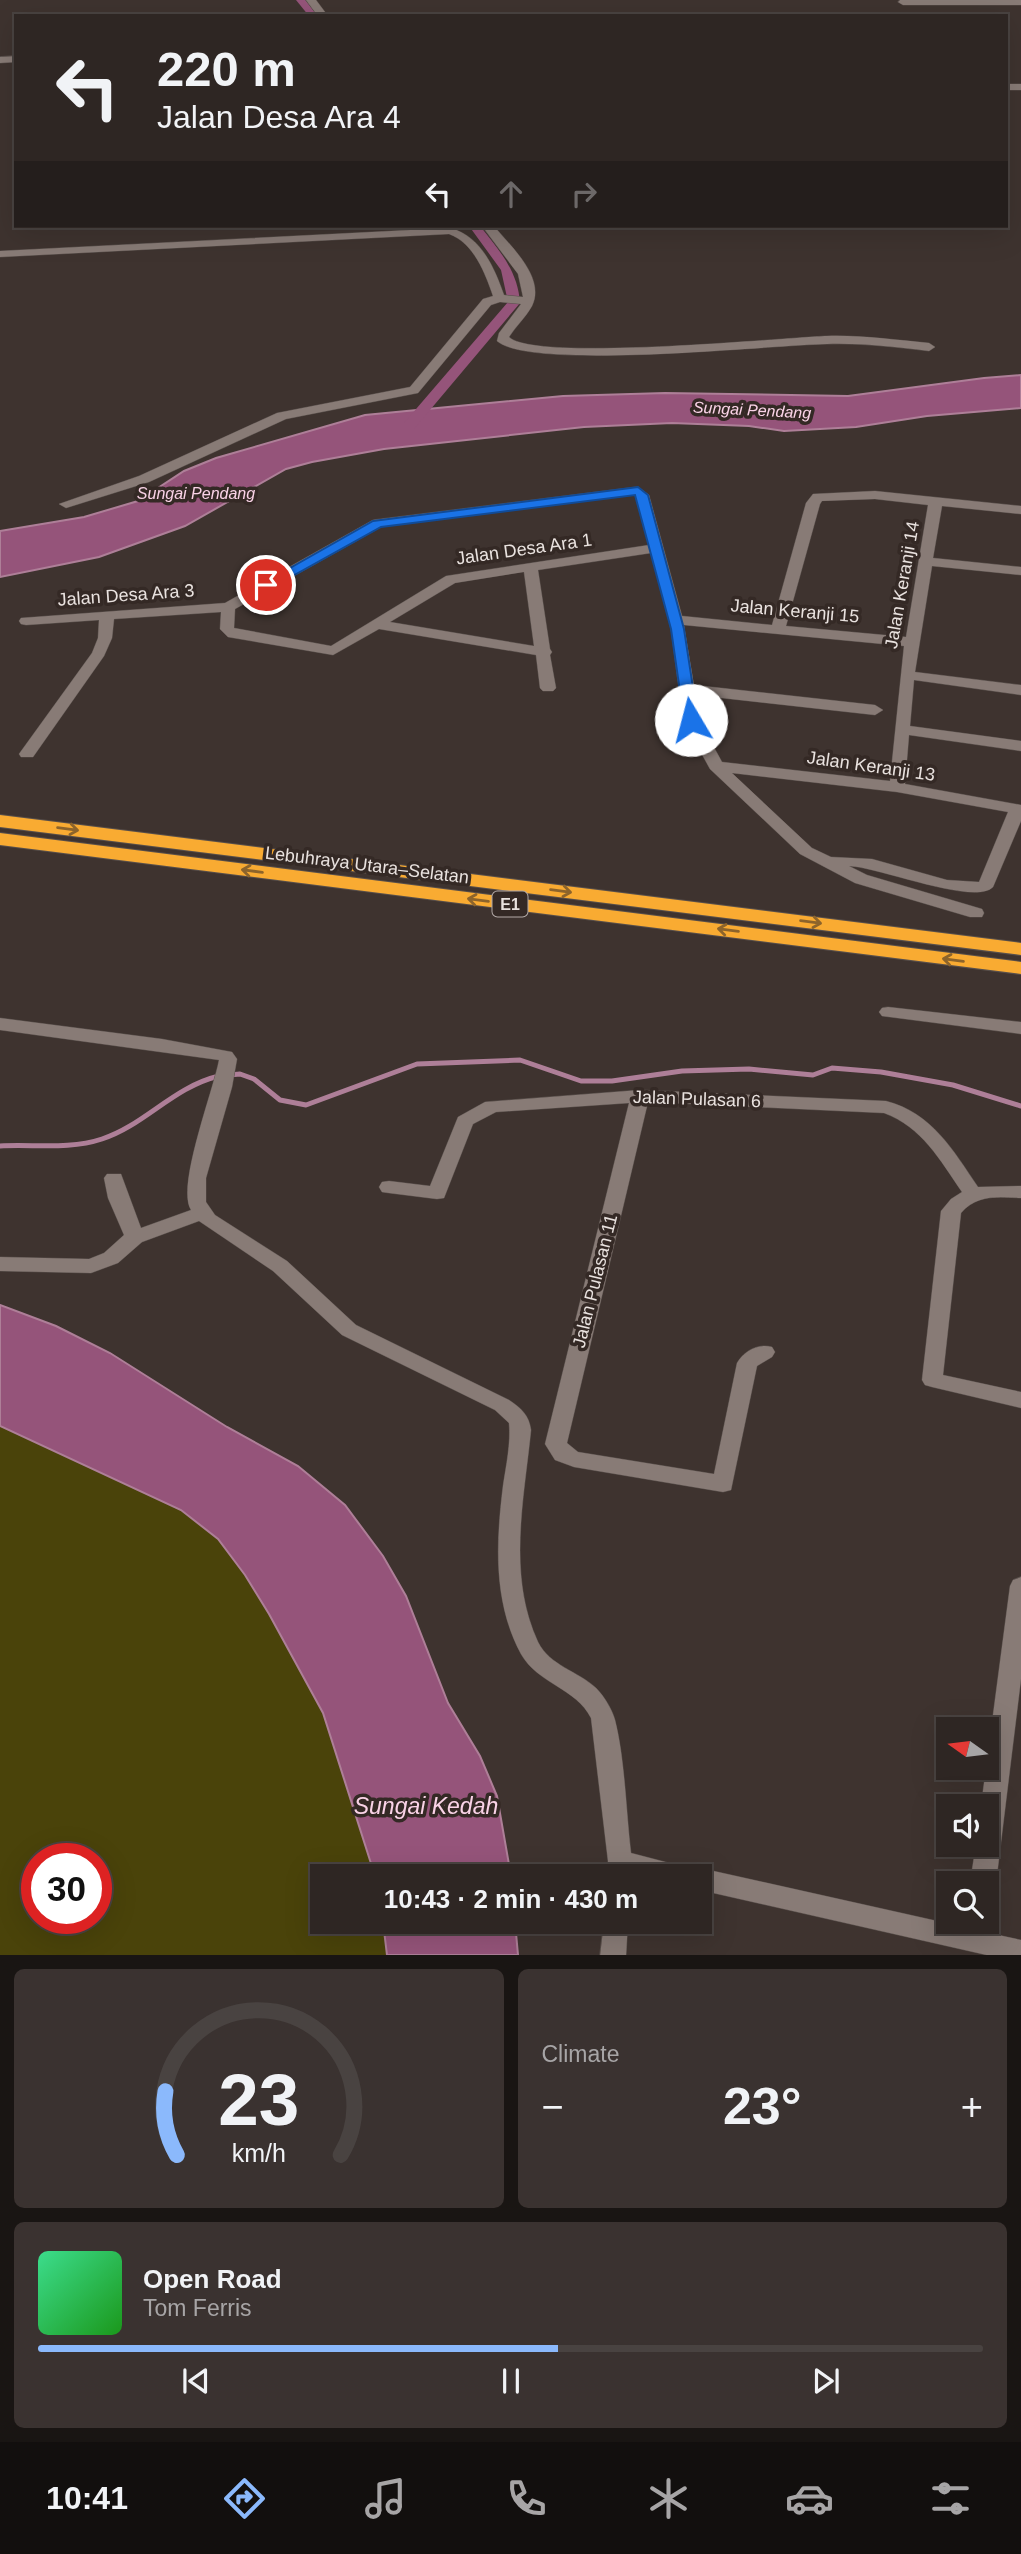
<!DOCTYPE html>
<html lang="en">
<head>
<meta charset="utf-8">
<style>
  :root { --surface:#2e2623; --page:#3a3230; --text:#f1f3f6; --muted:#a7a5a6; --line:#494341; --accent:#8bb9fc }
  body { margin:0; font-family:Arial,sans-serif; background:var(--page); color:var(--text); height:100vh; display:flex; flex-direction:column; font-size:26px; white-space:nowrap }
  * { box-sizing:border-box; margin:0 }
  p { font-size:23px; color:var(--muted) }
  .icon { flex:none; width:38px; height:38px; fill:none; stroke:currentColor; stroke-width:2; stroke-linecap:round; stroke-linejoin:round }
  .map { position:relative; height:1955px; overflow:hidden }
  .drawer { display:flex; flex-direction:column; gap:14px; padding:14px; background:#191513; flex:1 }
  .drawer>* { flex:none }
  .banner { position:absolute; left:14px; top:14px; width:994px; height:214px; border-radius:0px; box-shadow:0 7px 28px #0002,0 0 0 2px var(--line); background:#2e2623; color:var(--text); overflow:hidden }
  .needle { width:46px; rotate:284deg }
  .fabs { position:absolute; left:936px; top:1717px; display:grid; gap:14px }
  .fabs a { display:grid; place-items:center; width:63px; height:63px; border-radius:0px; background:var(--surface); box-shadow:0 7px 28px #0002,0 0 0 2px var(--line); font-size:35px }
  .speed { position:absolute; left:21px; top:1843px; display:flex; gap:14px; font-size:35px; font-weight:700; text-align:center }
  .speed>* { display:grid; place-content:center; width:91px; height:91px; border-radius:50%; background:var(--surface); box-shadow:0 7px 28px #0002,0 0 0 2px var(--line); line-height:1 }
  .speed .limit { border:10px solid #d22; background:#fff; color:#111 }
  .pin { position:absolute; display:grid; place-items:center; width:60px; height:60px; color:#fff; margin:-30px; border:4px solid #fff; border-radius:50%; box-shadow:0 2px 7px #0007 }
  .me { position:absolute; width:77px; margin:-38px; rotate:352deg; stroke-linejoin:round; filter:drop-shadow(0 0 5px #0008) }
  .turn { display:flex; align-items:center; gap:24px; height:147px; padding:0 28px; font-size:32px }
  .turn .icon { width:91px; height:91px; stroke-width:2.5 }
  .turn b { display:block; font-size:49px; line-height:60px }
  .lanes { display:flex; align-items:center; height:66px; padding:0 28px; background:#0003; justify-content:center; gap:35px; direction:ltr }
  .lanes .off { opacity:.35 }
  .big { font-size:52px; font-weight:600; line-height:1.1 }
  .drawer .widget { flex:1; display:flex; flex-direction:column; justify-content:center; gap:10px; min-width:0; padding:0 24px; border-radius:10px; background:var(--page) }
  .drawer .dial { align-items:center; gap:0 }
  .dial svg { height:182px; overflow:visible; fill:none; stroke:var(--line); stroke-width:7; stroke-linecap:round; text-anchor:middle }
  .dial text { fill:var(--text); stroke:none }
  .song { display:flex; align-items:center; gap:21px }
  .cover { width:84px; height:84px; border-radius:10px; background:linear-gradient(135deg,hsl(150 70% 55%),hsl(120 70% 35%)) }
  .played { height:7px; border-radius:4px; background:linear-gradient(90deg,var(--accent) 55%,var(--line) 55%) }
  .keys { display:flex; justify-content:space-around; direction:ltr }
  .heat { display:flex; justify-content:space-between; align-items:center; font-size:38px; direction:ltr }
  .drawer .tiles { flex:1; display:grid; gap:14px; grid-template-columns:1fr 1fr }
  .widget:last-child { grid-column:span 2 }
  .trip { position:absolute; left:310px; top:1864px; width:402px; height:70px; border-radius:0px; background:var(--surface); box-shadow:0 7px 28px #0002,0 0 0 2px var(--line); font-weight:600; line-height:70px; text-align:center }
  .menu { display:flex; height:112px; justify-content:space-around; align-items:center; background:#120f0e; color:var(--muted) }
  .menu .icon { width:49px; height:49px }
  .menu .selected { color:var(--accent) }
  .menu b { font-size:32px; color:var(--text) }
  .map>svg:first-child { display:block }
  .green { fill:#4a430a; fill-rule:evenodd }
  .water { fill:#95547a; stroke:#ae7f98; stroke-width:2 }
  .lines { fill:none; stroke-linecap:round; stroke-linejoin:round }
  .stream { stroke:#ae7f98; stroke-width:5 }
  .canal { fill:#95547a; fill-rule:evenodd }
  .minor-casing { stroke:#584f4b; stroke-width:1 }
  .highway-casing { stroke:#584f4b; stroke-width:2 }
  .minor { fill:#887b76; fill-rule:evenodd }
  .highway { fill:#f9ab32; fill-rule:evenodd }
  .oneway { stroke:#8d642b }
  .route { fill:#1a73e8; stroke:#114b97; stroke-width:2 }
  .labels { text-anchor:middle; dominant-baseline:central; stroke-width:7; stroke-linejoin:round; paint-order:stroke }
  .far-water-label { font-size:16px; font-style:italic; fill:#fad3e7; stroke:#342925 }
  .shield { fill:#342925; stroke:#b3aaa7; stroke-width:2 }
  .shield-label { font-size:16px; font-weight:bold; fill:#e9e2df }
  .street-label { font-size:18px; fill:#e9e2df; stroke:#342925 }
  .near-water-label { font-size:23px; font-style:italic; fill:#fad3e7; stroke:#342925 }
</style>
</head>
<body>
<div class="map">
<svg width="1021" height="1956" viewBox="0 0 1021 1956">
  <rect width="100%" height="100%" fill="#3e332f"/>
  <path class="green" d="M0,1426l181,84 37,29 27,36 24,39 54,99 52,163h-53v46h61l4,33 -387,1zM37,1858h59v60h-59z"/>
  <path class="water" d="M1021,375v33l-94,8 -71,11 -72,4 -35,-5 -77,-3 -88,4 -200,22 -72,13 -26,7 -101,57 -86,31 -99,20v-46l84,-14 54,-16 46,-30 32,-13 149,-43 198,-19 102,-3 183,3 136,-18z
    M0,1305l56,21 54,27 117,74 71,39 47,39 38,51 23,40 42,107 32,53 17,40 14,80h-136l-52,-163 -54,-99 -24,-39 -27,-36 -37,-29 -181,-84z
    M383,1922h132l3,33h-131z"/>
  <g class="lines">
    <path class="stream" d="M229,1075l11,-1 14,5 26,21 26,5 111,-41 103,-4 61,21h31l70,-10 67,-2 64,6 19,-7 49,4 72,13 68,21
      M0,1146c33,-2 69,4 102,-7 43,-14 71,-52 117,-63"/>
    <path class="canal" d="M296,0h10l13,16h-10z
      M469,226h11c19,24 38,45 40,77l-106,126h-10v-6l104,-121 -7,-32z"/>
    <defs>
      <path id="minor" d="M306,0h10l12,16h-10z
        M900,0h121v5h-118l-5,-3z
        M16,56v6l-16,1v-6z
        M1006,84h15v6h-15z
        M482,226h12c16,20 52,51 38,80 -6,11 -16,20 -23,31 25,25 270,1 318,-1 34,-1 68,4 102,7l6,4 -6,4c-34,-4 -68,-8 -102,-7 -57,1 -296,27 -330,-3l2,-8 22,-29 -21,-2 -9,3 -73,88 -132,26 -137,63 -83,26 -7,-4 80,-28 138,-63 133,-26 73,-88 10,-3c-8,-23 -19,-53 -44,-62l-449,23v-6l450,-23c31,8 44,39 54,67l19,2 -5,-23z
        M638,487l11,8 33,121 90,9 34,-122 7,-9 62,-3 146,15v8l-79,-8 -9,52 88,9v8l-89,-9 -17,106 106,13v10l-107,-15 -4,46 111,15v10l-112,-16 -4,49 116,21v16l-28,66c-18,19 -114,-20 -144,-21l18,9 115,34 2,4 -2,4h-12l-115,-34 -55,-29 -90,-85 -27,-49 -12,-91 -20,-76 -113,17 12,79 2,3 -2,3 6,33 -3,3h-10l-3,-3 -4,-33 -157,-26 -46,26 -105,-18 -8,-8 1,-17 -107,7 -2,19 -8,18 -71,101h-12l-2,-3 73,-101 6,-15 1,-18 -73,5 -5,-1 -2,-3 2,-3 204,-15 148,-83zM635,495l14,50 -203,31 -115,70 -97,-18 1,-19 146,-82zM875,499l53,6 -22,132 -120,-11 34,-122 2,-3zM524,572l10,74 -144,-24 65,-39zM684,625l220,21 -14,135 -168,-19 -23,-42 -4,-25 180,20 8,-5 -8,-5 -181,-20zM732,773l165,19 111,20 -29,70 -32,-2 -75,-21 -41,-2 -19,-9z
        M888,1007l133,15v12l-139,-18 -3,-4 3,-4z
        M0,1018l162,21 70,13 5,7 -5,28 -26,91v24l9,13 72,46 69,64 153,75c12,8 20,15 22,30 -7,70 -24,145 7,212 12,24 40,29 58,46 8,8 16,21 19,32 10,39 11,92 16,133l65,17 4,-2 264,59 2,-5h21v-8l4,8 -2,11 32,7v16h-30l-291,-66v-14h-94l2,-15 -17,-143c-15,-30 -53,-34 -70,-64 -28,-52 -25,-111 -18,-168 3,-20 8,-43 6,-63l-14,-13 -153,-75 -69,-64 -74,-50 -57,21 -24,21 -27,10 -91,-2v-14l89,2 15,-6 20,-18 -16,-37 -4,-20 3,-4h14l20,54 50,-18c-15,-23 22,-118 28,-150l-219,-30z
        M640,1090l246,11c46,12 67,49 92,86l43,-1v12c-22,-1 -44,-4 -60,15l-18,162 78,17v16l-89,-21 -7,-2 -3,-5 19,-169 10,-12 11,-7c-22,-32 -40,-65 -78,-79l-236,-11 -81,341 11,9 136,22 23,-111c7,-12 21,-20 35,-16l3,5 -3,5 -15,9 -26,124 -8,2 -149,-25 -19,-7 -10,-16 84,-341 -133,9 -23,12 -29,74 -7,1 -48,-6 -7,-1 -3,-5 3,-5 7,-1 41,5 28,-69 27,-15z
        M1021,1577v102l-25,204 -4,8 -5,1v-9h-17l6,-39h11v-38h-6l29,-220 3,-6z
        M604,1922h24l-2,34h-26z"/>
      <path id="highway" d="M0,815l1021,128v12l-1021,-128z
        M0,833l1021,129v12l-1021,-129z"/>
    </defs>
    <use href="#minor" class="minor-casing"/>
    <use href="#highway" class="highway-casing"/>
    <use href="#minor" class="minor"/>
    <use href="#highway" class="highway"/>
  </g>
  <defs><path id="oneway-shaft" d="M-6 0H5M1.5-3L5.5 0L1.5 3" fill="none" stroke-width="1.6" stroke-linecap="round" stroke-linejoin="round" transform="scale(1.75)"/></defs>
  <g class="oneway">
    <use href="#oneway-shaft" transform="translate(68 829) rotate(7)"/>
    <use href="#oneway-shaft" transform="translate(252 871) rotate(-173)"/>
    <use href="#oneway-shaft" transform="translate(561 891) rotate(7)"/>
    <use href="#oneway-shaft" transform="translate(478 900) rotate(-173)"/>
    <use href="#oneway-shaft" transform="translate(811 922) rotate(7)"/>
    <use href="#oneway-shaft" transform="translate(728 930) rotate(-173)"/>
    <use href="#oneway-shaft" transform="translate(953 960) rotate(-173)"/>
  </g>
  <path class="route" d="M638,487l10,8 36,134 14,91 -3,3h-9l-2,-3 -13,-91 -36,-134 -254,32 -110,61 -5,1 -6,-4 113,-64z"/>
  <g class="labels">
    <g class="far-water-label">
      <text transform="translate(752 410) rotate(3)">Sungai Pendang</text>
      <text x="196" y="493">Sungai Pendang</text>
    </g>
    <rect class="shield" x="492.5" y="891.5" width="35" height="25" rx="5"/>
    <g class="shield-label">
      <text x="510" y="904">E1</text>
    </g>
    <g class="street-label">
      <text transform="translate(524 549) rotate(-8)">Jalan Desa Ara 1</text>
      <text transform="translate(902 585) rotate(-80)">Jalan Keranji 14</text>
      <text transform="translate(126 595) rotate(-4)">Jalan Desa Ara 3</text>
      <text transform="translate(795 611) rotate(5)">Jalan Keranji 15</text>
      <text transform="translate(871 766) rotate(8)">Jalan Keranji 13</text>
      <text transform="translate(367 865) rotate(7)">Lebuhraya Utara–Selatan</text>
      <text transform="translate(697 1099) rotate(2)">Jalan Pulasan 6</text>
      <text transform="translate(595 1281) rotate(-76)">Jalan Pulasan 11</text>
    </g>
    <g class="near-water-label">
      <text x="426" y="1806">Sungai Kedah</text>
    </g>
  </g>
</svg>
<div class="fabs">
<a><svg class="needle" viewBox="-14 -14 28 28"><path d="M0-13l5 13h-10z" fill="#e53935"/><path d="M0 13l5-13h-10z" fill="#a7a5a6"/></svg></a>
<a><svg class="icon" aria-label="sound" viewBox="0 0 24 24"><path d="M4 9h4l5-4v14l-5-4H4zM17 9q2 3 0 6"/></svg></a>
<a><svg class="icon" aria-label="search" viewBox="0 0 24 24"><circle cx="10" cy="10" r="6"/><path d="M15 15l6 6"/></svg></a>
</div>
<div class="speed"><div class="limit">30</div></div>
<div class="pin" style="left:266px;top:585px;background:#d93025"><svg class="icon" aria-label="arrive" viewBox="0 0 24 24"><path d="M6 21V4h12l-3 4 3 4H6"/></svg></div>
<svg class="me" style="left:691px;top:720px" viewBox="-20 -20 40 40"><circle r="19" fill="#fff"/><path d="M0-13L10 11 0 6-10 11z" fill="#1a73e8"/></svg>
<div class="trip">10:43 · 2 min · 430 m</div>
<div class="banner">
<div class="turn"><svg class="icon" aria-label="left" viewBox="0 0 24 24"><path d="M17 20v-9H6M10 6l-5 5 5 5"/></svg><div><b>220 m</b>Jalan Desa Ara 4</div></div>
<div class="lanes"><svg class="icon" aria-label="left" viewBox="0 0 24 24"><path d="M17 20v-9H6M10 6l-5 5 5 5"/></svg><svg class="icon off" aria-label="ahead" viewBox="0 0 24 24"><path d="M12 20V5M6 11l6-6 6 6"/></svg><svg class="icon off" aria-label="right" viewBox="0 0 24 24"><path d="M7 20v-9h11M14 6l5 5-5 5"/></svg></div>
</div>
</div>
<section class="drawer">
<div class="tiles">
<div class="widget dial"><svg viewBox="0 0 100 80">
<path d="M14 69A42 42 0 1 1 86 69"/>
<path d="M14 69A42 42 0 0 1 9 41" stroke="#8bb9fc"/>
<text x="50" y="56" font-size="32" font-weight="700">23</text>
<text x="50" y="72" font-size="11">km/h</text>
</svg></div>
<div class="widget"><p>Climate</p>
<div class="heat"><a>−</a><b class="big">23°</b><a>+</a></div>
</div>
<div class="widget">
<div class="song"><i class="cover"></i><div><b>Open Road</b><p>Tom Ferris</p></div></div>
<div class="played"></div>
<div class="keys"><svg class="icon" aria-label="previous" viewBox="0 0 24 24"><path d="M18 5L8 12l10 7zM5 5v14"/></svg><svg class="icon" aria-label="pause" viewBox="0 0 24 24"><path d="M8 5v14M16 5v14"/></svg><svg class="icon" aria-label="next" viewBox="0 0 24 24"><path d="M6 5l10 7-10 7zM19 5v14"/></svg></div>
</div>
</div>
</section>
<nav class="menu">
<b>10:41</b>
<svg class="icon selected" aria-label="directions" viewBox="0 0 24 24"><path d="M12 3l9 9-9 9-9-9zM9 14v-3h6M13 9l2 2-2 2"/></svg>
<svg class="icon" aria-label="music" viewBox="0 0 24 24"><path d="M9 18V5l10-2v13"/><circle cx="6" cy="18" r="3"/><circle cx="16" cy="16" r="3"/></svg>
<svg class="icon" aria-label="phone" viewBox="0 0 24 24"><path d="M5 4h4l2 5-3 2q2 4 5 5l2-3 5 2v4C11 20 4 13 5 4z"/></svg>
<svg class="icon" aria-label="climate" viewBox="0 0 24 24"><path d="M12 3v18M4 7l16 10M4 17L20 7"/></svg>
<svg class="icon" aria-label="car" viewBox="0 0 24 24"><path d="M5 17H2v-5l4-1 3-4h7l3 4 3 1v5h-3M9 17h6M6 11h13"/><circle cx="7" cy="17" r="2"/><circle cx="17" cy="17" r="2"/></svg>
<svg class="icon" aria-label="filters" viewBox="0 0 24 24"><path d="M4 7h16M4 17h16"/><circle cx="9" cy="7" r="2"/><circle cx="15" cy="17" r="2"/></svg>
</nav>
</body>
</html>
